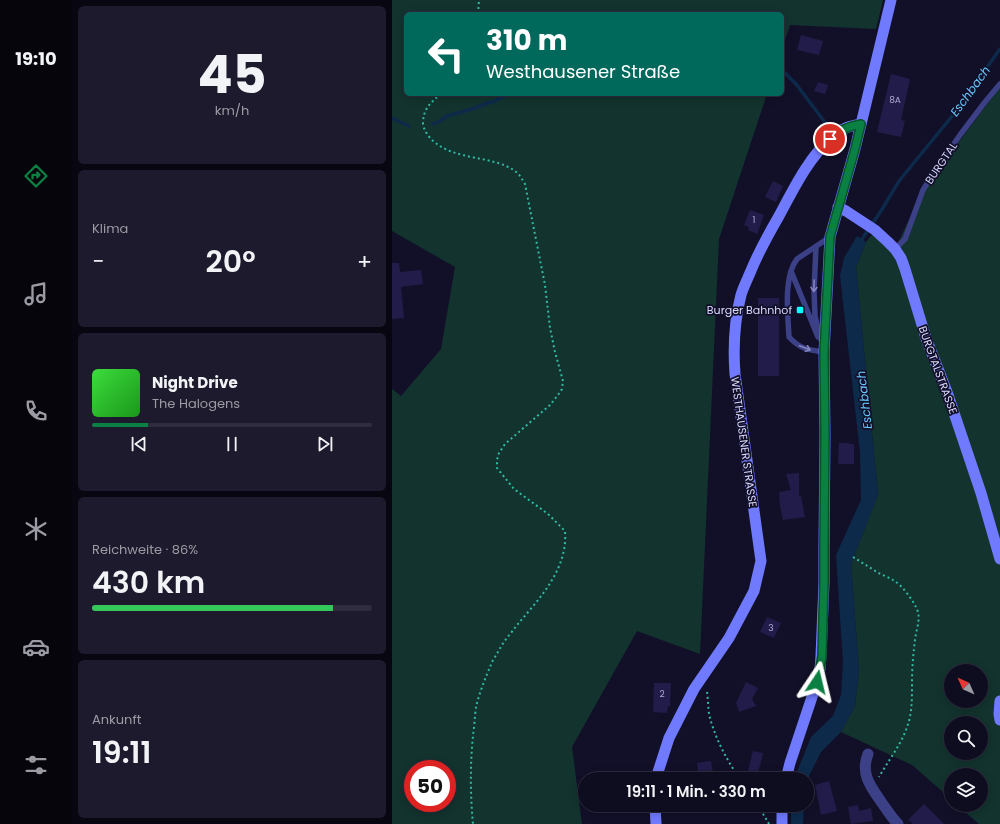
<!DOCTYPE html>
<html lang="de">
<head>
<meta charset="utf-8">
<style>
  :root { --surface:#0e0c1f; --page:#1c1a2c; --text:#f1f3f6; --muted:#9b9ba4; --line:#2e2c3d; --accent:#0b8043 }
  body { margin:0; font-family:Poppins,sans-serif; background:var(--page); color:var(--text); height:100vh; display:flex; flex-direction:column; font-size:15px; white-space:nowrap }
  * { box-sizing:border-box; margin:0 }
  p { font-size:13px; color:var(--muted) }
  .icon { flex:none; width:22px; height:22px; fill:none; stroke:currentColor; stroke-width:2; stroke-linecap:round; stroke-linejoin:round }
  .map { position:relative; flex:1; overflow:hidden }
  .side { display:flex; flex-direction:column; gap:6px; padding:6px; background:#080711; width:320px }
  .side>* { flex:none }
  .banner { position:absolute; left:12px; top:12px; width:380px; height:84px; border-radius:6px; box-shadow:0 2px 10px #0003,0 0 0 1px var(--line); background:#00695c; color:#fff; overflow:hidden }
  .needle { width:26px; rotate:315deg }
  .tools { position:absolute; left:552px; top:664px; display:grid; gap:8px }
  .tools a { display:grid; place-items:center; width:44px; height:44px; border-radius:50%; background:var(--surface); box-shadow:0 2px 10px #0003,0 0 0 1px var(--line); font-size:20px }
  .speed { position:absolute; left:12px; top:760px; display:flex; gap:8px; font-size:20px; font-weight:700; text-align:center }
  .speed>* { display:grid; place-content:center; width:52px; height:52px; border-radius:50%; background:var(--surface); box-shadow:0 2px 10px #0003,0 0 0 1px var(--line); line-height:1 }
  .speed .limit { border:6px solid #d22; background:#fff; color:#111 }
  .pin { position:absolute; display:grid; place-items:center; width:34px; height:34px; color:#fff; margin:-17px; border:2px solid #fff; border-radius:50%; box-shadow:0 1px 4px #0007 }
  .me { position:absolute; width:44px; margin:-22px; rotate:10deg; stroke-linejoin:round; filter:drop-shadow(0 0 3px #0008) }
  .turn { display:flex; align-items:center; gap:14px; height:84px; padding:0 16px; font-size:18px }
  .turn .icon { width:52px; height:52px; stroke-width:2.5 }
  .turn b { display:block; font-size:28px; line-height:34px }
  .big { font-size:30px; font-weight:600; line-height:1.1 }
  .side .tile { flex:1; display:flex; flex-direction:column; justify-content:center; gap:6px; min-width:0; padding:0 14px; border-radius:6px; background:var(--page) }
  .side .dial { align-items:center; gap:0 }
  .dial b { font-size:52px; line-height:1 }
  .song { display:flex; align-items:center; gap:12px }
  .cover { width:48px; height:48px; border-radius:6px; background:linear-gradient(135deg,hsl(120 70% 55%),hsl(120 70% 35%)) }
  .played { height:4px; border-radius:2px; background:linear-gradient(90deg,var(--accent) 20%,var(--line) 20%) }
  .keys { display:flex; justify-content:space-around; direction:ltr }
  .heat { display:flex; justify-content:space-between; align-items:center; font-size:22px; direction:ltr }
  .charge { height:6px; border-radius:3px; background:linear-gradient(90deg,#34c759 86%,var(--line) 0) }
  .trip { position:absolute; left:186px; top:772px; width:236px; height:40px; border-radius:20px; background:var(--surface); box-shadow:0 2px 10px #0003,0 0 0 1px var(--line); font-weight:600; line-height:40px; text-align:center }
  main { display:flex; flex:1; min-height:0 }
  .tabs { display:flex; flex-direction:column; width:72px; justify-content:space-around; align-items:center; background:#06050c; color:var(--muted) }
  .tabs .icon { width:28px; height:28px }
  .tabs .current { color:var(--accent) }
  .tabs b { font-size:18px; color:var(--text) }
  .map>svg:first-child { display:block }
  .green { fill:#13332e; fill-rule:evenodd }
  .water { fill:#0d2a4b }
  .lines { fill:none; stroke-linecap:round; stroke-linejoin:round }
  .stream { stroke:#0d2a4b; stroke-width:3.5 }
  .building { fill:#211c49 }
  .path { stroke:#31baa4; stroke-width:2; stroke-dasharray:2 3; stroke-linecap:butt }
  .service { stroke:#3c4087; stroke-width:5.5 }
  .minor { stroke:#3c4087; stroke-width:11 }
  .secondary { stroke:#707afe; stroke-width:11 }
  .oneway { stroke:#8384bd }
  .route-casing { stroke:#07532c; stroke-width:10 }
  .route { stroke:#0b8043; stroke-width:7 }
  .poi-dot { fill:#06fdfd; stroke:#121029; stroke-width:1.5 }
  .labels { text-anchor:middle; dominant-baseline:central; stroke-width:3.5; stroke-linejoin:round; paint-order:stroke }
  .number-label { font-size:9px; fill:#aba9d2 }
  .street-label { font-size:11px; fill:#d9d8ff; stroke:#121029 }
  .poi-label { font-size:11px; fill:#d9d8ff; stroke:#121029; text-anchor:end }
  .water-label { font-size:12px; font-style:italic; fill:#67c7fe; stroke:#121029 }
</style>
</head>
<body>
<main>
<nav class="tabs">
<b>19:10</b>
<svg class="icon current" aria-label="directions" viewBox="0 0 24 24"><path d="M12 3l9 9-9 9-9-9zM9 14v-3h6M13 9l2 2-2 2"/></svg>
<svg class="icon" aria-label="music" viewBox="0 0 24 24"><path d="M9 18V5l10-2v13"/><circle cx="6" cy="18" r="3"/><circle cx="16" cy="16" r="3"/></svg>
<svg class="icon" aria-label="phone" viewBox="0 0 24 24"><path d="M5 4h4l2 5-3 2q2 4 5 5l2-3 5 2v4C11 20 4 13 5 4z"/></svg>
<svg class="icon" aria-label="climate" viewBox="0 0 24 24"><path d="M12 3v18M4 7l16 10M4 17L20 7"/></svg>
<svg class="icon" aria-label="car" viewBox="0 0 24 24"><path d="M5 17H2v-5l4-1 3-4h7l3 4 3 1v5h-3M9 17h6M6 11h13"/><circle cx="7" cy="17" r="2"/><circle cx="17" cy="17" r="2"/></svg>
<svg class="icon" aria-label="filters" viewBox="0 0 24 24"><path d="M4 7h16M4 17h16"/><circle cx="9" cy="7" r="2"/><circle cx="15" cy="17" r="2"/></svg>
</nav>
<section class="side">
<div class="tile dial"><b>45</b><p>km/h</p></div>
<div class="tile"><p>Klima</p>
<div class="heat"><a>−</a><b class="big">20°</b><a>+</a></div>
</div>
<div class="tile">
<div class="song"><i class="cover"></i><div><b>Night Drive</b><p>The Halogens</p></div></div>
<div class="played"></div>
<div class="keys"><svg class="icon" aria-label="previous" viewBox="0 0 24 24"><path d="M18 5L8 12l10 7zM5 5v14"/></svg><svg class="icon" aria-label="pause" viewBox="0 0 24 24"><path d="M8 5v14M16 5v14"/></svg><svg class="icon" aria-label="next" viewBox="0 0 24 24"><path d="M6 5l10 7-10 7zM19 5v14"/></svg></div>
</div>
<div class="tile"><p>Reichweite · 86%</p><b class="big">430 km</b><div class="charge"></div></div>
<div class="tile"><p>Ankunft</p><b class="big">19:11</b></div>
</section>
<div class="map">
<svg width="608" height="824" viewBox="0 0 608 824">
  <rect width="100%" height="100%" fill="#121029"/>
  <path class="green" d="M0,0h491l-7,29 -86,-4 -8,24v-35h-376v80h361l-48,145 -19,415 -63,-23 -65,116 10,77h-190v-435l9,7 40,-47 14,-82 -63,-36zM21,769h34v34h-34z
    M608,87v737h-21l-22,-19h24v-30h-30v24l-39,-34 -71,-33 14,-26 4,-36 -8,-106 27,-70 -22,-227 10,-25 9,-12 20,19 28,-59zM559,671h30v30h-30zM559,723h30v30h-30z"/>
  <path class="water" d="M465,236l9,6 -10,25 22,228 -27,69 8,106 -4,36 -14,26 -20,20 -14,28v-1h-12l4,-12 12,-30 22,-21 8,-21 2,-32 -7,-108 25,-55 -1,-48 -20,-176 4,-18z
    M399,805h13l-1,19h-12z"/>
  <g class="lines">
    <path class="stream" d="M277,14l9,-1 2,1
      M390,70l14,14 31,41
      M0,118l17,8
      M41,124l7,-3 7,-5 25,-7 16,-6 7,-2 14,-7
      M468,242l21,-31 18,-30 54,-66 47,-66"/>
  </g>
  <path class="building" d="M409,35l22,6 -4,14 -22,-5z
    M499,74l19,5 -9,41 4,1 -4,16 -24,-5z
    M426,82l10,3 -3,9 -11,-3z
    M381,181l10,5 -7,16 -11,-5z
    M358,210l14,5 -7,19 -9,-4 1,-3 -5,-2z
    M0,263h7l1,9 21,-2 2,14 -22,3 3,31 -12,1z
    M366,298h21v78h-21z
    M447,443h10v1h5v20h-16z
    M407,473v24l2,-1 4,21 -22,3 -3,-14 -1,-14 12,-2 -5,-16z
    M375,617l14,6 -7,15 -14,-6z
    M354,682l12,6 -6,11 4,7 -17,6 -3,-9z
    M262,683h17l-1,23h-2l-1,7 -14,-1z
    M361,751l10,2 -5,20 -10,-2z
    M319,761l3,18h-15l-2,-16z
    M437,781l8,30 -16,4 -6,-30z
    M532,804l20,20h-31l-5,-4z
    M466,805l1,6 12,-3 2,13 -22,3 -3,-17z"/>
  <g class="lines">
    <path class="path" d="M86,14l1,-14
      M49,94c-11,9 -18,15 -18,30 1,6 4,10 7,14 23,24 61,16 85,33 5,4 7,8 10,13l20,101 5,43 5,24 8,29 -1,8 -4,6 -8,10 -45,39 -6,9 -2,7v8l17,21 34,25 17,17c3,38 -25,67 -48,94 -4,6 -9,11 -13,17 -4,6 -7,12 -11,18 -6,14 -12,28 -16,43 -2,7 -2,16 -3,24 -4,32 -4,65 -1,97
      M461,557c8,5 16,10 24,15 5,3 11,5 16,8 9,5 18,18 23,27 6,11 0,22 -1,33 -2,15 -3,30 -3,45 0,15 0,29 -5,42 -6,18 -19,34 -28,50
      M315,692c1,7 1,14 2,22 5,22 18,47 31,65
      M366,805l11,19"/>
    <path class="service" d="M424,247l-2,44 1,25 6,24
      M503,249l10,-10 18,-49 10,-16 27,-39 25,-33 15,-18
      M399,271l27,66
      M432,352c-16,-2 -24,-3 -35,-15 -1,-22 -6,-60 8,-78l33,-22"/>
    <path class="minor" d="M476,754c-8,20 3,33 14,49 5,7 10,15 16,21"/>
    <path class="secondary" d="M446,207l8,4 29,19 13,12 7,7 6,9 4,11 21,69 21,54 34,101 19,66
      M608,701l-1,13 1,6
      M265,779l1,-7 11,-34 25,-49 35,-51 25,-47 7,-30 -26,-187c-2,-27 -1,-52 6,-79 2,-7 6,-15 9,-22 8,-20 18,-38 29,-57 15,-28 30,-59 54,-80 9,-8 17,-10 28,-12
      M394,779l4,-16 27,-81 3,-13 1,-13 3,-73v-35l1,-114 -1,-82 6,-115 25,-88 36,-149
      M263,805l1,19
      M390,805v19"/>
  </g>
  <defs><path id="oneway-shaft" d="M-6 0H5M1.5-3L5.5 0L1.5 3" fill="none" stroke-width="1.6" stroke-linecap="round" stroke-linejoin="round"/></defs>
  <g class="oneway">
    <use href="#oneway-shaft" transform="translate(422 286) rotate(92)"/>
    <use href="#oneway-shaft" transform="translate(413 348) rotate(21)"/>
  </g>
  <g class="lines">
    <defs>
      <path id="route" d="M425,682l3,-13 2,-13 2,-73v-35l1,-114 -1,-82 6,-115 25,-88 6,-25c-13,2 -22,6 -31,15"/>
    </defs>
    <use href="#route" class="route-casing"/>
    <use href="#route" class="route"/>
  </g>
  <rect class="poi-dot" x="404" y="306" width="8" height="8" rx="2"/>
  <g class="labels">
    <g class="number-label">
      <text x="503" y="100">8A</text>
      <text x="362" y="220">1</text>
      <text x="379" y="628">3</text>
      <text x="270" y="694">2</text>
    </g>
    <g class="street-label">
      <text transform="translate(549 163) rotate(-56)">BURGTAL</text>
      <text transform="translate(546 370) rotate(70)">BURGTALSTRASSE</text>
      <text transform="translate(352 442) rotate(82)">WESTHAUSENER STRASSE</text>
    </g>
    <g class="poi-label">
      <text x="400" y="310">Burger Bahnhof</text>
    </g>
    <g class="water-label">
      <text transform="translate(578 91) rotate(-54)">Eschbach</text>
      <text transform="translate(472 400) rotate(-97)">Eschbach</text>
    </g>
  </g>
</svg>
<div class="tools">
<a><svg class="needle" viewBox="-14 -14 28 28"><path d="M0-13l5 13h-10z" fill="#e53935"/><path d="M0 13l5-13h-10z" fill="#9b9ba4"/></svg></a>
<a><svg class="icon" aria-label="search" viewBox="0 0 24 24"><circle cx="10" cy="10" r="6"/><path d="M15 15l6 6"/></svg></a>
<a><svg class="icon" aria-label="layers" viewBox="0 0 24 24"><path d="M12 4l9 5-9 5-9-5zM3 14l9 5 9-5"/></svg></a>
</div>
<div class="speed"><div class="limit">50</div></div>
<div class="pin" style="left:438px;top:139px;background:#d93025"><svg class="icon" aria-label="arrive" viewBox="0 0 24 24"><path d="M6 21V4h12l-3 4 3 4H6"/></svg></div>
<svg class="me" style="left:425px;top:682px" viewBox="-20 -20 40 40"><path d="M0-17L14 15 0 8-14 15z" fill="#0b8043" stroke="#fff" stroke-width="4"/></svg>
<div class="trip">19:11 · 1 Min. · 330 m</div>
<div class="banner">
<div class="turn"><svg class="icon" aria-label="left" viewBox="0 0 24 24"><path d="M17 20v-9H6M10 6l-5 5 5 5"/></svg><div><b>310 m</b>Westhausener Straße</div></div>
</div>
</div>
</main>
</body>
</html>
